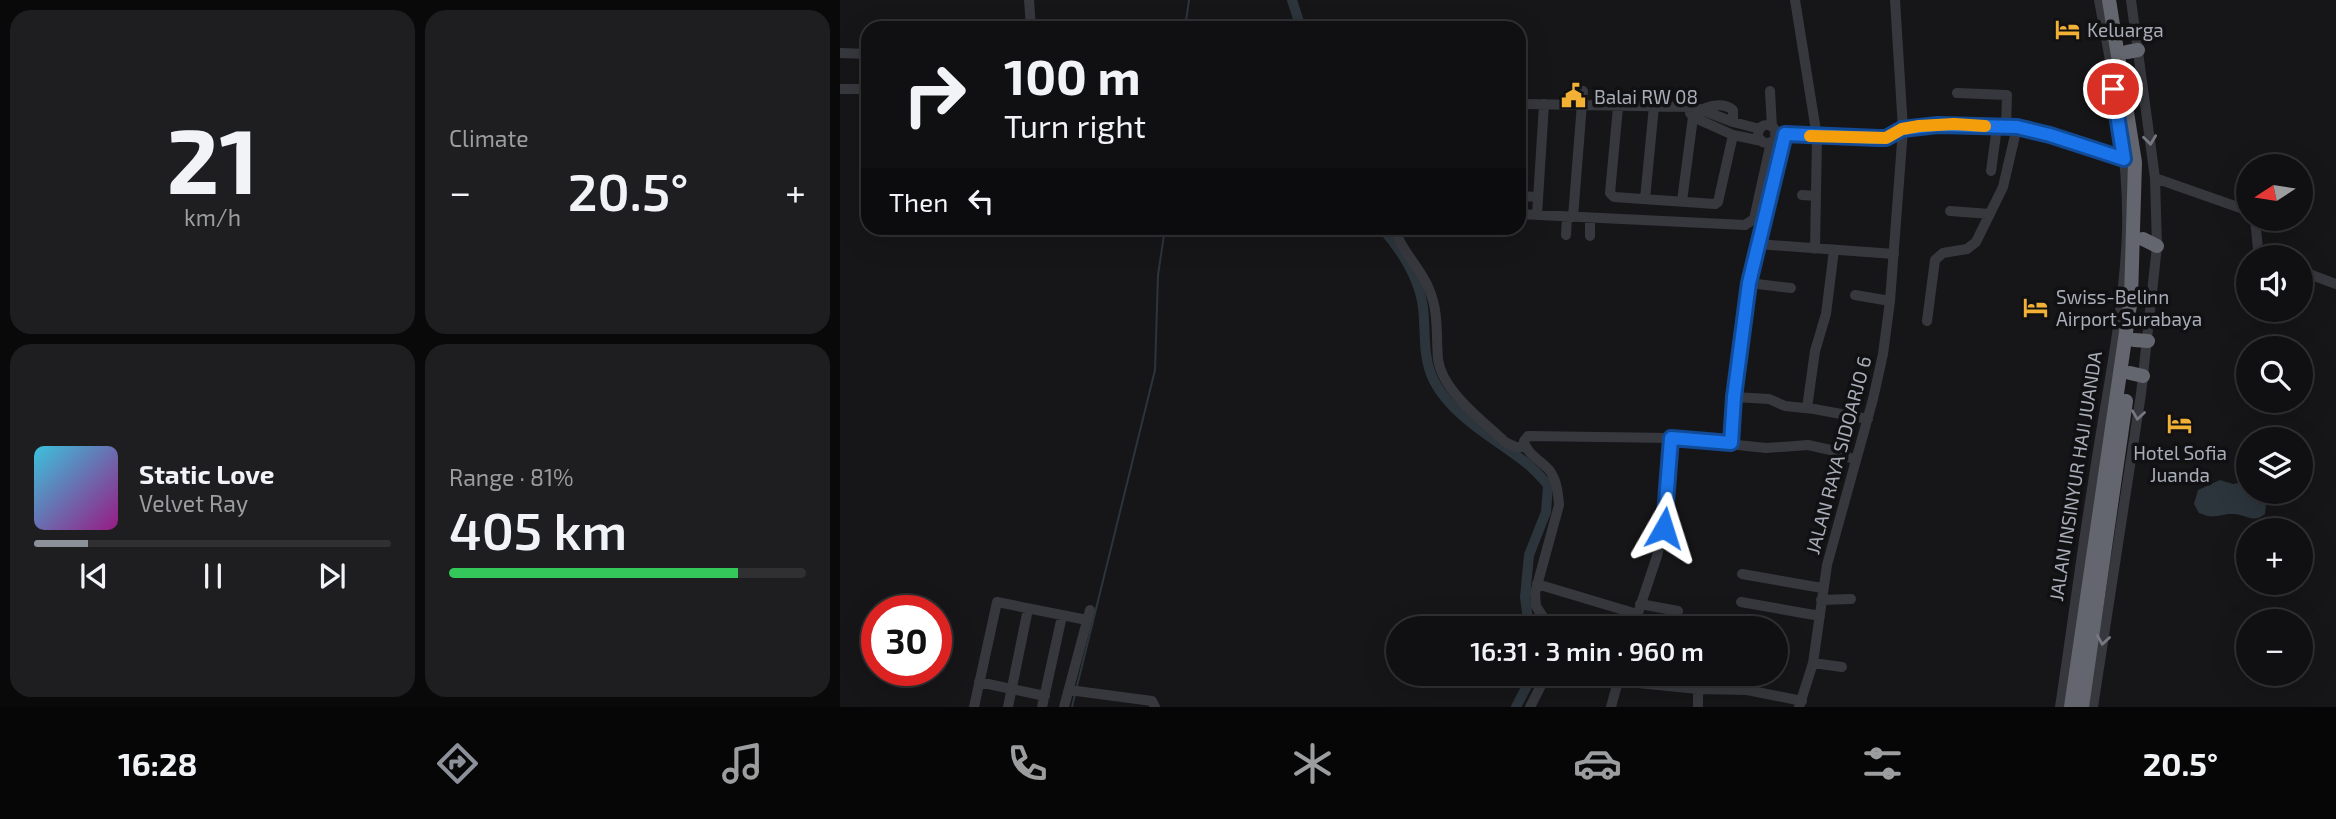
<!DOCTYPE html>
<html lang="en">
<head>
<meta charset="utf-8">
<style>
  :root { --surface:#101012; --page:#1e1e20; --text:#f1f3f6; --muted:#9c9d9f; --line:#303032; --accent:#8c9099 }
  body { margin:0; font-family:"Exo 2",sans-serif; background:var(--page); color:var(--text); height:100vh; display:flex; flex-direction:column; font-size:26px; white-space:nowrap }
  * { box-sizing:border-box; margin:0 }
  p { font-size:23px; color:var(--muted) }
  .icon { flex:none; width:38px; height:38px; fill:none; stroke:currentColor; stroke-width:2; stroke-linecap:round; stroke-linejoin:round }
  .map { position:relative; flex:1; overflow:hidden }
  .sheet { display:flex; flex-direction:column; gap:10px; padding:10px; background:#09090a; width:840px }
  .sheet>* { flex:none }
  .guide { position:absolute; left:21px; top:21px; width:665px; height:214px; border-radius:21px; box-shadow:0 7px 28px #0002,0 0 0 2px var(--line); background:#101012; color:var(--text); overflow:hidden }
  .needle { width:46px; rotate:258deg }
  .tools { position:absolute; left:1396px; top:154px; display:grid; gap:14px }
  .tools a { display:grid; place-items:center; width:77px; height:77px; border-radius:50%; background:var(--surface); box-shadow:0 7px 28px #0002,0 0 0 2px var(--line); font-size:35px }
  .speed { position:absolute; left:21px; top:595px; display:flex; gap:14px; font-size:35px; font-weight:700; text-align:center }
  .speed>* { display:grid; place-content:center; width:91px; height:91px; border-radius:50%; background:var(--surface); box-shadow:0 7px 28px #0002,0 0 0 2px var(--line); line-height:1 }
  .speed .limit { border:10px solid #d22; background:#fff; color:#111 }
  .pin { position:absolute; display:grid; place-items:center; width:60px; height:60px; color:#fff; margin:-30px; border:4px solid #fff; border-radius:50%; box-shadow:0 2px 7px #0007 }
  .me { position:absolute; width:77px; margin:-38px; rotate:6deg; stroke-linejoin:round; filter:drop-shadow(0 0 5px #0008) }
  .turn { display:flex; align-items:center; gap:24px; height:147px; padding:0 28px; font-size:32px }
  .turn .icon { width:91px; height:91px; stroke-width:2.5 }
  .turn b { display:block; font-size:49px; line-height:60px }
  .then { display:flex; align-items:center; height:66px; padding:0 28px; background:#0003; gap:14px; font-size:26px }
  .big { font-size:52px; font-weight:600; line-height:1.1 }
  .sheet .tile { flex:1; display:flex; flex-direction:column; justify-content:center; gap:10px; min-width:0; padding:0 24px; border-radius:21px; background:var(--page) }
  .sheet .dial { align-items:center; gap:0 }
  .dial b { font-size:91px; line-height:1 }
  .song { display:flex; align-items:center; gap:21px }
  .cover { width:84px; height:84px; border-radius:10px; background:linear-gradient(135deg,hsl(190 70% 55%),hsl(310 70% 35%)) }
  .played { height:7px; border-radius:4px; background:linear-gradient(90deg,var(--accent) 15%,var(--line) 15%) }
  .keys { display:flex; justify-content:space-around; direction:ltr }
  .heat { display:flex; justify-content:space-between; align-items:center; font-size:38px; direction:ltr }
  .charge { height:10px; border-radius:5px; background:linear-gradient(90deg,#34c759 81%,var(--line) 0) }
  .sheet .tiles { flex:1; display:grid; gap:10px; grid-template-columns:repeat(2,1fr) }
  .trip { position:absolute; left:546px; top:616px; width:402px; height:70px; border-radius:35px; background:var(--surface); box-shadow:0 7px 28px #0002,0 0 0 2px var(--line); font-weight:600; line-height:70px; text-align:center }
  .dock { display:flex; height:112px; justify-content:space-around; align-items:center; background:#060607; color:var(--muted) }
  .dock .icon { width:49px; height:49px }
  .dock .active { color:var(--accent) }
  .dock b { font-size:32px; color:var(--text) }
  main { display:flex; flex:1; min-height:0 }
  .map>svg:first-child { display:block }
  .water { fill:#2c353c }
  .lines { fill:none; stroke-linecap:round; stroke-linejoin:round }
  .stream { stroke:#2c353c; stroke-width:2 }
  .river { stroke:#2c353c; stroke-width:10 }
  .minor { stroke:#37383d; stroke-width:10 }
  .highway { stroke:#63666e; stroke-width:14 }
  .oneway { stroke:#757881 }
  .route-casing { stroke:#114b97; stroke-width:18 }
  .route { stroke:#1a73e8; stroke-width:12 }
  .slow { stroke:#f59e0b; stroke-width:12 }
  .labels { text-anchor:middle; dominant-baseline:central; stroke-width:7; stroke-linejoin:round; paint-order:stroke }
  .poi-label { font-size:19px; fill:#a8adb8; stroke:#111113; text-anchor:start }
  .street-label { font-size:19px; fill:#a8adb8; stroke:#111113 }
</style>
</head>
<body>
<main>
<section class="sheet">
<div class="tiles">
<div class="tile dial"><b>21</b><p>km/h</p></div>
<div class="tile"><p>Climate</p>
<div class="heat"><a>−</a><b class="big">20.5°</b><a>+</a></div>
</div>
<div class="tile">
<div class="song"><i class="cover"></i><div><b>Static Love</b><p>Velvet Ray</p></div></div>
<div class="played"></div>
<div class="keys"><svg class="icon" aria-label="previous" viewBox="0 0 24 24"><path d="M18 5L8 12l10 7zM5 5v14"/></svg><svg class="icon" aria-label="pause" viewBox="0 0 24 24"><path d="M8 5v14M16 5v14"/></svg><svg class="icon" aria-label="next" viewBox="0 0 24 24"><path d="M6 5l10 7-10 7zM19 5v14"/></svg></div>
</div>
<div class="tile"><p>Range · 81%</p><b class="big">405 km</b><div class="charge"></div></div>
</div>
</section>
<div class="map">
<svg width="1496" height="707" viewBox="0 0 1496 707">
  <rect width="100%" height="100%" fill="#161618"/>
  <path class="water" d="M1380,480l13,4 16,-3v11h18l-2,22c-12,10 -19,0 -32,0 -15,0 -18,6 -34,-1l-5,-9 4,-14z"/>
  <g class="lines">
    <path class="stream" d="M345,28l4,-28
      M237,686l78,-316 3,-95 7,-47
      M232,707l3,-13"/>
    <path class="river" d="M452,0l9,28
      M542,228c20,23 37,49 41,79 3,26 -1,50 11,74 20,37 59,56 91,81 9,7 16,15 23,23l-2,27 -17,43 -4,42 3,23 4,8
      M676,707l17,-33"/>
    <path class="minor" d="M189,0l2,28
      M955,0l22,137 -2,112
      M0,53l28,1
      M0,89h28
      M930,91l2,36
      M1117,93l50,2 -1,32
      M679,104l175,3 39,15 27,7
      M778,107l-8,86 4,4 101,7 3,-2 15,-67
      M850,113l3,4 40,18 29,6
      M918 134a9 9 0 1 1 18 0a9 9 0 1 1-18 0Z
      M935,134l103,4h8l17,-9 35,-4 79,2 33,8 78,25
      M1151,171l6,-44
      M1315,178l94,33
      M962,195l14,1
      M679,196l19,1
      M805,199l9,-93
      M842,201l11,-84c10,-11 29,-16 40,-7v12
      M1110,211l40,3
      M679,214l226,11 9,-6 17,-77
      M697,215l7,-111
      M733,217l10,-126
      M1415,219l3,30 13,8
      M555,228c5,22 26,40 34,61 10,23 7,46 9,70 4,32 44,61 67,83l11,5h10
      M726,235l1,-18
      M750,236v-18
      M917,244l137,10
      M1461,271l35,13
      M909,283l42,5
      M1015,295l35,6
      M1087,321l8,-61 8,-7 24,-4 9,-7 27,-55 14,-60
      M894,397l35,2 16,7 29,3 54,10
      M967,408l8,-57 11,-37 8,-64
      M891,443l3,-46 15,-114 36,-149
      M902,574l80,14
      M697,584l100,30
      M981,600l30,-1
      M901,602l79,14
      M800,604l38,7
      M710,628l-14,-22 -1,-13 24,-88c-1,-12 -2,-24 -9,-34 -8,-10 -24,-17 -26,-30l4,-5 143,2 95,10 42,-3 27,6 20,9
      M793,628l24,-72 7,-28 7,-90
      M973,663l29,4
      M778,681l80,8 49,1 55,11
      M139,682l66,14
      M229,690l83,11 3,6
      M134,707l23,-105 90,18
      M168,707l20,-98
      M202,707l20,-91
      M224,707l26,-97
      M690,707l17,-33
      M771,707l9,-33
      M858,707v-18
      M959,707l14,-44 14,-98 46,-166 10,-45 7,-53 13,-172 -8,-129
      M1220,707c12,-79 22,-158 35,-237 12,-79 29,-158 32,-238 2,-77 -14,-156 -28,-232
      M1253,707l48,-313 16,-148 -2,-68 -24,-178"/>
    <path class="highway" d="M1287,52l11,-2
      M1303,239l14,7
      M1294,340l14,1
      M1290,373l13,3
      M1231,707l60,-409 4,-136 -26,-162
      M1242,707l44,-306"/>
  </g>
  <defs><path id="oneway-chevron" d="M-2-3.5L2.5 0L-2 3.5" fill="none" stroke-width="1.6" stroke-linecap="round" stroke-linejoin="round" transform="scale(1.75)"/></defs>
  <g class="oneway">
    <use href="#oneway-chevron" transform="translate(1310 140) rotate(83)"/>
    <use href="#oneway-chevron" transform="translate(1298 415) rotate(98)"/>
    <use href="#oneway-chevron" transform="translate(1263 640) rotate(99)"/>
  </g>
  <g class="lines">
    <defs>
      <path id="route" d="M824,528l7,-90 60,5 3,-46 15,-114 36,-149 93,4h8l16,-9 36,-4 79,2 33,8 74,24 -11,-70"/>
    </defs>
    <use href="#route" class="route-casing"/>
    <use href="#route" class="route"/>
    <path class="slow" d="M970,136l76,2 16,-9 17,-3 35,-2 31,2"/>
  </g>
  <defs>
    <symbol id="hotel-bare" viewBox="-9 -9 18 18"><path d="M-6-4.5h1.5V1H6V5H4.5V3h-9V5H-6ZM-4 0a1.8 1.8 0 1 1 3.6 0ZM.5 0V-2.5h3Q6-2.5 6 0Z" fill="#f2b134" stroke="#111113" stroke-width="2.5" paint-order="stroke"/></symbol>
    <symbol id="civic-bare" viewBox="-9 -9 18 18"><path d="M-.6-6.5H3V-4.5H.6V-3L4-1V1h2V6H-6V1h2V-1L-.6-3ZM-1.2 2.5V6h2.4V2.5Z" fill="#f2b134" stroke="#111113" stroke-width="2.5" paint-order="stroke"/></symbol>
  </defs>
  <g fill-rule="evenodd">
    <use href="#hotel-bare" x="1210" y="12" width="35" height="35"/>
    <use href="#civic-bare" x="716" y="78" width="35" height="35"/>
    <use href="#hotel-bare" x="1178" y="290" width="35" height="35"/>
    <use href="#hotel-bare" x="1322" y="406" width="35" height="35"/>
  </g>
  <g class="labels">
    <g class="poi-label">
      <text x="1247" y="29">Keluarga</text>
      <text x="754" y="96">Balai RW 08</text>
      <text x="1216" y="296">Swiss-Belinn<tspan x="1216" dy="22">Airport Surabaya</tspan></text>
      <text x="1340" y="452" text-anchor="middle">Hotel Sofia<tspan x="1340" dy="22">Juanda</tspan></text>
    </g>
    <g class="street-label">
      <text transform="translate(998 455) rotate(-75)">JALAN RAYA SIDOARJO 6</text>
      <text transform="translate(1235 476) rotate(-81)">JALAN INSINYUR HAJI JUANDA</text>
    </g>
  </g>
</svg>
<div class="tools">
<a><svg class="needle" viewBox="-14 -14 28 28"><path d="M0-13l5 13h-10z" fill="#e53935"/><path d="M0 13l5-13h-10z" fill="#9c9d9f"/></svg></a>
<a><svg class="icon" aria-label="sound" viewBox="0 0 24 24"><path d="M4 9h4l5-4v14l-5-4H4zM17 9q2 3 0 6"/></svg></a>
<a><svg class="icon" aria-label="search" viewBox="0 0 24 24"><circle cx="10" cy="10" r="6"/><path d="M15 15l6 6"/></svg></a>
<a><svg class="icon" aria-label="layers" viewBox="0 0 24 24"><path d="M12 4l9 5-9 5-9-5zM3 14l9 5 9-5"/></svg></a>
<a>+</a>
<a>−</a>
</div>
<div class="speed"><div class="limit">30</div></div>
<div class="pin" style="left:1273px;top:89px;background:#d93025"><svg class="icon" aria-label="arrive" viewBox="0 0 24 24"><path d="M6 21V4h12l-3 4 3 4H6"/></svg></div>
<svg class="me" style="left:824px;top:528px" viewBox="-20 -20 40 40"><path d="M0-17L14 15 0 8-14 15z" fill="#1a73e8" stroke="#fff" stroke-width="4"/></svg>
<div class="trip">16:31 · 3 min · 960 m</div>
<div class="guide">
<div class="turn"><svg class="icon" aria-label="right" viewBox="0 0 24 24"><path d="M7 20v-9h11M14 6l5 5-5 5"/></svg><div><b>100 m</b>Turn right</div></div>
<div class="then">Then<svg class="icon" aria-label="left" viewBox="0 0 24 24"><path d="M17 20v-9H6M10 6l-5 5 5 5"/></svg></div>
</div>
</div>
</main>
<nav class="dock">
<b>16:28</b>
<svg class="icon active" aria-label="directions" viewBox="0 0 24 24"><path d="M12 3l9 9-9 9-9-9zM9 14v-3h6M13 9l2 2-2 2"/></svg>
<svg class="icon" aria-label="music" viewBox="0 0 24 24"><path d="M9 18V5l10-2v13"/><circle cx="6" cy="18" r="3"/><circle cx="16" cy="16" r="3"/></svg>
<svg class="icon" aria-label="phone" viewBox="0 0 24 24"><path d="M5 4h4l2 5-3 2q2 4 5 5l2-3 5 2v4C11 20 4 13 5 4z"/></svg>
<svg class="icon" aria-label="climate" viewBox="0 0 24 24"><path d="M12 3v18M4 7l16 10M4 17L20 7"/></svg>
<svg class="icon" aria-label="car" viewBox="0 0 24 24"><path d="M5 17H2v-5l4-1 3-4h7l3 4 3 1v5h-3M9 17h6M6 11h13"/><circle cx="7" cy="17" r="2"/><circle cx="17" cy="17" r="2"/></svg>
<svg class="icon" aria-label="filters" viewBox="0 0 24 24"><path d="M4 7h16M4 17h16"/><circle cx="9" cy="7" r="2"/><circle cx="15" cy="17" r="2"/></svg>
<b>20.5°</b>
</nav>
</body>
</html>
